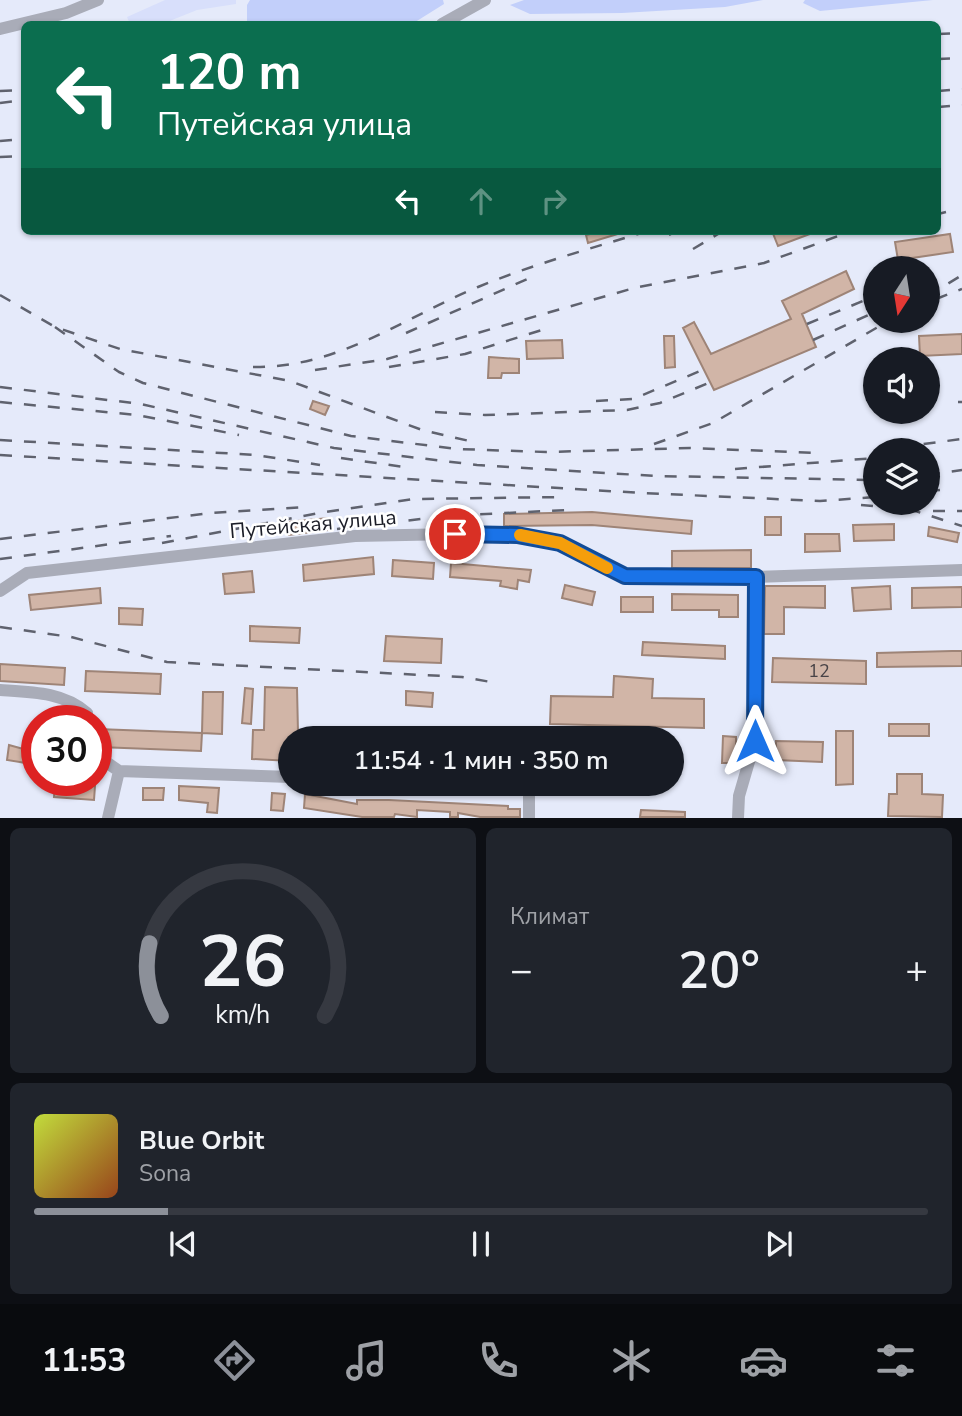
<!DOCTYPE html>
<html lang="ru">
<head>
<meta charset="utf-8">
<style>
  :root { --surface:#171b24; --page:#20242c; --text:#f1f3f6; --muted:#9ea1a6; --line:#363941; --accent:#8c9099 }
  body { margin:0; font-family:"Nunito Sans",sans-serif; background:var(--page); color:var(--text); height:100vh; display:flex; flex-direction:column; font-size:26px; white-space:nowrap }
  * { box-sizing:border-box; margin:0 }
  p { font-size:23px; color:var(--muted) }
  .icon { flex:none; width:38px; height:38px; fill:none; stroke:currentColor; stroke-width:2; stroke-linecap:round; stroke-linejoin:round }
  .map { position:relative; height:818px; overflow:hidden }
  .side { display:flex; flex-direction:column; gap:10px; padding:10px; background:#0d0f14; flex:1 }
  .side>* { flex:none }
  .guide { position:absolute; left:21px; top:21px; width:920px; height:214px; border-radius:10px; box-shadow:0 2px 5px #0004; background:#0b6e4f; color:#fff; overflow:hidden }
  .needle { width:46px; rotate:192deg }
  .tools { position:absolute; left:863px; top:256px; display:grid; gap:14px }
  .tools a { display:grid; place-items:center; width:77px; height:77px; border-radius:50%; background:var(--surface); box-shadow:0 2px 5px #0004; font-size:35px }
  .speed { position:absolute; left:21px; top:705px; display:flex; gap:14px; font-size:35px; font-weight:700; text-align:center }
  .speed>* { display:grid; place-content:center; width:91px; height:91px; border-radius:50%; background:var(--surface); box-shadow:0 2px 5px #0004; line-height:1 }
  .speed .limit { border:10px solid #d22; background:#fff; color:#111 }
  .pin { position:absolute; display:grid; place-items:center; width:60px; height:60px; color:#fff; margin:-30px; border:4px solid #fff; border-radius:50%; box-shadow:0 2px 7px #0007 }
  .me { position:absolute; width:77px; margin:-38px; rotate:0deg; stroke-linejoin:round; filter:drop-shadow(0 0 5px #0008) }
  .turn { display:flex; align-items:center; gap:24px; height:147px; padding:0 21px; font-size:32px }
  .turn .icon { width:91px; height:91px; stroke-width:2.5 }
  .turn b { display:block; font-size:49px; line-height:60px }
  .lanes { display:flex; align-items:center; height:66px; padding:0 21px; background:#0003; justify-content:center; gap:35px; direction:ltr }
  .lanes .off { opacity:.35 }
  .big { font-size:52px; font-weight:600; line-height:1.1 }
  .side .tile { flex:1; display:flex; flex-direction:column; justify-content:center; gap:10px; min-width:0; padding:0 24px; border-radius:10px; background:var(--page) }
  .side .dial { align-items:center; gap:0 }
  .dial svg { height:182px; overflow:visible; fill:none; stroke:var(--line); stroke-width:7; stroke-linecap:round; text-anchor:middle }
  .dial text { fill:var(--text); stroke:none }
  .song { display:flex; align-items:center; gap:21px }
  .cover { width:84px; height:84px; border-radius:10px; background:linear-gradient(135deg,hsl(70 70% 55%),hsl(20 70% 35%)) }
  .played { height:7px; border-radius:4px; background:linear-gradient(90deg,var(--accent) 15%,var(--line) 15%) }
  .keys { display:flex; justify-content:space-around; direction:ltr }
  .heat { display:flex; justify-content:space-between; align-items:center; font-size:38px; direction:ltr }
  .side .tiles { flex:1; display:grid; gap:10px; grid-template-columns:1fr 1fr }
  .tile:last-child { grid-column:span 2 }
  .trip { position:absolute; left:278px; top:726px; width:406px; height:70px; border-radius:35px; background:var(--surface); box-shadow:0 2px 5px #0004; font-weight:600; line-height:70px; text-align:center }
  .tab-bar { display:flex; height:112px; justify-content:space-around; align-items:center; background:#090b0e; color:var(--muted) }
  .tab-bar .icon { width:49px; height:49px }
  .tab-bar .active { color:var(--accent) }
  .tab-bar b { font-size:32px; color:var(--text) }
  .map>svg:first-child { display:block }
  .built { fill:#d8dffb }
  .green { fill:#c2cffa }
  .building { fill:#d1b5a7; stroke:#9e8477; stroke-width:2 }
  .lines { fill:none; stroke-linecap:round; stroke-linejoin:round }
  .minor { stroke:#a9acb8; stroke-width:12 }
  .rail { stroke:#5f626e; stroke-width:2.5; stroke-dasharray:12 12; stroke-linecap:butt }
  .route-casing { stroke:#114b97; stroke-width:18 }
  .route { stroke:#1a73e8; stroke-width:12 }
  .slow { stroke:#f59e0b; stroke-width:12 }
  .labels { text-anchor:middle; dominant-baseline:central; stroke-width:5; stroke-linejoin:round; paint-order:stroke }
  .number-label { font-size:18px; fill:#484347 }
  .street-label { font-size:21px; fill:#1b1d27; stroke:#fff }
</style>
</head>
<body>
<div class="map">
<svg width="962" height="818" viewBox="0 0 962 818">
  <rect width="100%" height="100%" fill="#e5eafa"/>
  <path class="built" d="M165,0h71v4l-39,6 -35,14h-32l-3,-7z"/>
  <path class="green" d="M250,0h193l1,4 -32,20h-165v-19z
    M524,0h239l-38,7 -103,6 -92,1 -20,-9z
    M805,0h128l-113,11 -17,-8z"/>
  <path class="building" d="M602,231h19v2l-33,10 -2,-8z
    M772,231h42l1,1 -37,14z
    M950,234l3,18 -55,8 -3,-18z
    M846,271l8,18 -52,25 14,33 -102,43 -31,-62 11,-6 17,32 80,-35 -9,-18z
    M962,334v20l-42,2 -1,-20z
    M664,336h10l1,31 -10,1z
    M562,340l1,18 -36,1 -1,-18z
    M489,357l30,2v14h-17l-1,5h-13z
    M313,401l16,5 -4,9 -15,-6z
    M592,512l100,9 -1,13 -99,-9 -88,1v-12z
    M765,517h16v18h-16z
    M328,518l1,12 -40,5 -1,-13z
    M894,524v16l-40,1 -1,-16z
    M929,527l30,6 -2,9 -29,-6z
    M805,534h34l1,17 -35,1z
    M751,550v18h-79v-17z
    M373,557l1,17 -70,7 -1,-16z
    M393,560l41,3 -1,16 -41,-3z
    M451,563l80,7 -2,12 -11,-2 -1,9 -17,-3 1,-5 -51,-4z
    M252,571l2,21 -29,2 -2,-20z
    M565,585l30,7 -3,13 -30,-7z
    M765,586h60v22l-41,-1v27h-20z
    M890,586l1,23 -37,2 -2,-23z
    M962,587v20l-50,1v-20z
    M100,588l1,15 -70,7 -2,-15z
    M672,594l66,1v22h-19v-7h-47z
    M621,597h32v15h-32z
    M119,608l24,1 -1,16 -23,-1z
    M250,626l50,2 -1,15 -49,-2z
    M386,636l56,3 -1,24 -57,-2z
    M643,642l82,4v13l-83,-4z
    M952,651h10v15l-85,1v-14z
    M773,658l93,3v23l-94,-2z
    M0,664l65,4 -1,17 -64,-4z
    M86,671l75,3 -1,20 -75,-3z
    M614,676l39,3 -1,19 52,1v29l-154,-4 1,-28 62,1z
    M265,687l32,1 1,44 22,1v5h-30v23l-38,-2 1,-29h11z
    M245,688l8,1 -2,35 -9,-1z
    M406,691l27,2 -1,14 -26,-2z
    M203,692h20l-1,42 -20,-1z
    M889,724h40v12h-40z
    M97,729l105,4 -1,18 -102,-4z
    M836,731h17v53l-17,1z
    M723,736l13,1v26h-14z
    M776,741l47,1 -1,20 -46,-2z
    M9,745l18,5 -1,13 -19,-3z
    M897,774h25v20l21,1 -1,22 -54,-1 1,-22h8z
    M55,783l40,3 -1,14 -40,-3z
    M179,786l40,2 -2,25 -10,-1 1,-9 -29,-3z
    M143,788h21l-1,12h-20z
    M272,793l13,1 -2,17 -12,-1z
    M305,794l52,10v-4h32l119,6v3h12v8h-40l-22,-4v4h-8v-5l-33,-2v7l-22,-3 -1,3h-32l-58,-9z
    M641,810l44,2v5h-45z"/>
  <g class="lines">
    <path class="minor" d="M442,24l43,-24
      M0,29l66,-16 32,-13
      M0,591l27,-18 328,-37 100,-2 62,1 43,8 65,33 131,1 206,-7
      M0,690c32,2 63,2 87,23v8
      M96,755l23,16 171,6
      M473,784l56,2v32
      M108,818l11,-47
      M738,818l1,-22 16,-55 1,-164"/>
    <path class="rail" d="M938,34l24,-1
      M938,59l24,-1
      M0,91l24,-1
      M938,91l24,-2
      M0,103l24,-3
      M938,107l24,-2
      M0,141l24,-2
      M0,157l24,-1
      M938,214l8,-2
      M669,235l8,-4
      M693,249l30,-18
      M0,295l55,32 65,22 170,32 132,49 56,13
      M928,296l34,-21
      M936,299l26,-10
      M807,324l68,-28
      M55,327l64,45 24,11 208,53 106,13 89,3 144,-4 129,5
      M406,333l128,-57
      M813,340l62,-28
      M253,367c86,1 150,-49 225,-80 53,-22 108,-37 163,-54
      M389,367l76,-13 80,-25
      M315,370l72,-11 247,-71 130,-25 88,-32
      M0,387l141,17 193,44 143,17 178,11 220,4
      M596,401l37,-2 72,-30
      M0,402l137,13 102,20
      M958,402h4
      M435,412l50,3 142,-5 33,-7 51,-21
      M0,440l256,15 64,10
      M654,444l59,-21 177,-103
      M876,450l86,-11
      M0,455l642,38 178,8 55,-4
      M341,458l70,10
      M735,469l140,-11
      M928,475l34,-5
      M928,491l12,-1
      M861,505l48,4 53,17
      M933,511h29
      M337,529l108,-13 123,-6
      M0,539l210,-26 96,-6
      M162,543l157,-30 94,-14 152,-2
      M0,559l171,-23
      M0,627l71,10 96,25 295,15 29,5"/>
  </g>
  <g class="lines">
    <defs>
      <path id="route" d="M455,534l62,1 43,8 65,33 131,1 -1,164"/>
    </defs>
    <use href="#route" class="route-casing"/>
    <use href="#route" class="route"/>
    <path class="slow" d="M520,535l40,8 47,25"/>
  </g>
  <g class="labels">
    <g class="number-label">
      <text x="819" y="671">12</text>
    </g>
    <g class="street-label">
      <text transform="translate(313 524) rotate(-5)">Путейская улица</text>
    </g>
  </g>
</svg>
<div class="tools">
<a><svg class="needle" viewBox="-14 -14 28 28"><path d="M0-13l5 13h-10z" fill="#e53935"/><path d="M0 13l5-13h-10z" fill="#9ea1a6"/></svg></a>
<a><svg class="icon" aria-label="sound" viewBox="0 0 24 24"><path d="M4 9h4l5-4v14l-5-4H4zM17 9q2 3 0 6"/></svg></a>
<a><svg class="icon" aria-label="layers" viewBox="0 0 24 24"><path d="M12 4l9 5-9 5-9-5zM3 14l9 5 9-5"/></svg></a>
</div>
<div class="speed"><div class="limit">30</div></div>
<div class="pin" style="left:455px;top:534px;background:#d93025"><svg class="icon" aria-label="arrive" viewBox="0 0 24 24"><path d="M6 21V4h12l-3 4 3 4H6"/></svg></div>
<svg class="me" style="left:755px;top:741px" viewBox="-20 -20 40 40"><path d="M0-17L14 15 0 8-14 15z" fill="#1a73e8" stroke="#fff" stroke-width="4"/></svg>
<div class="trip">11:54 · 1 мин · 350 m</div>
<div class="guide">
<div class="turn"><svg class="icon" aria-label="left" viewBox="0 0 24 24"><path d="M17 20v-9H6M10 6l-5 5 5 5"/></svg><div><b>120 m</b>Путейская улица</div></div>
<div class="lanes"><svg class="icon" aria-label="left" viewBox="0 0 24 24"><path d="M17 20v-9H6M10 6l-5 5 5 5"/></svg><svg class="icon off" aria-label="ahead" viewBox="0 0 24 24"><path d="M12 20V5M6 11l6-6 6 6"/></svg><svg class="icon off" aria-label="right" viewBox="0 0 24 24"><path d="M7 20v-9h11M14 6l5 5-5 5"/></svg></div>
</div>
</div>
<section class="side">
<div class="tiles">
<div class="tile dial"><svg viewBox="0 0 100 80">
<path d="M14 69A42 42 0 1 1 86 69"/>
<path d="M14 69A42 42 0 0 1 9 37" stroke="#8c9099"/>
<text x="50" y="56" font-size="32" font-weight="700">26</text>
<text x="50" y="72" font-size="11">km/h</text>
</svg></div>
<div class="tile"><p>Климат</p>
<div class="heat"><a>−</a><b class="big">20°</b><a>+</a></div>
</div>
<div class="tile">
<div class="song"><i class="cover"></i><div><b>Blue Orbit</b><p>Sona</p></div></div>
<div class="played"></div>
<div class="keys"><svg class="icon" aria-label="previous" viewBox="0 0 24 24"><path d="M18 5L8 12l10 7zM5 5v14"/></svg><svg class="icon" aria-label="pause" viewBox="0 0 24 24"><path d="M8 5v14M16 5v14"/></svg><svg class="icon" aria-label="next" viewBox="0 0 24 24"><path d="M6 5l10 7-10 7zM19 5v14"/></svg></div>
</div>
</div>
</section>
<nav class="tab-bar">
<b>11:53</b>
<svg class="icon active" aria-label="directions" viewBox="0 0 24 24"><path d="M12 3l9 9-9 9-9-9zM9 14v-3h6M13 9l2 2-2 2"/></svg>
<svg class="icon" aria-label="music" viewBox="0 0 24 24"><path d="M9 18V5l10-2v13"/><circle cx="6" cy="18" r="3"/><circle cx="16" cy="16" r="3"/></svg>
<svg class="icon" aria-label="phone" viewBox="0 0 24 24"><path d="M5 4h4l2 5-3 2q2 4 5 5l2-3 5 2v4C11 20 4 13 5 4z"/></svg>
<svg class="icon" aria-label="climate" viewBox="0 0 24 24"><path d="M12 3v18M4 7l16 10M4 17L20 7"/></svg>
<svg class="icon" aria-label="car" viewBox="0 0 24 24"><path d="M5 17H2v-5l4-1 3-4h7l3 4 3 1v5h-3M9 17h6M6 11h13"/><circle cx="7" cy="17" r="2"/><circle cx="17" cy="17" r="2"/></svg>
<svg class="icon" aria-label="filters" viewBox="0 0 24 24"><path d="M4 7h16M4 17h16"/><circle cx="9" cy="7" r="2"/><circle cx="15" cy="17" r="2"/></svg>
</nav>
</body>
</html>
